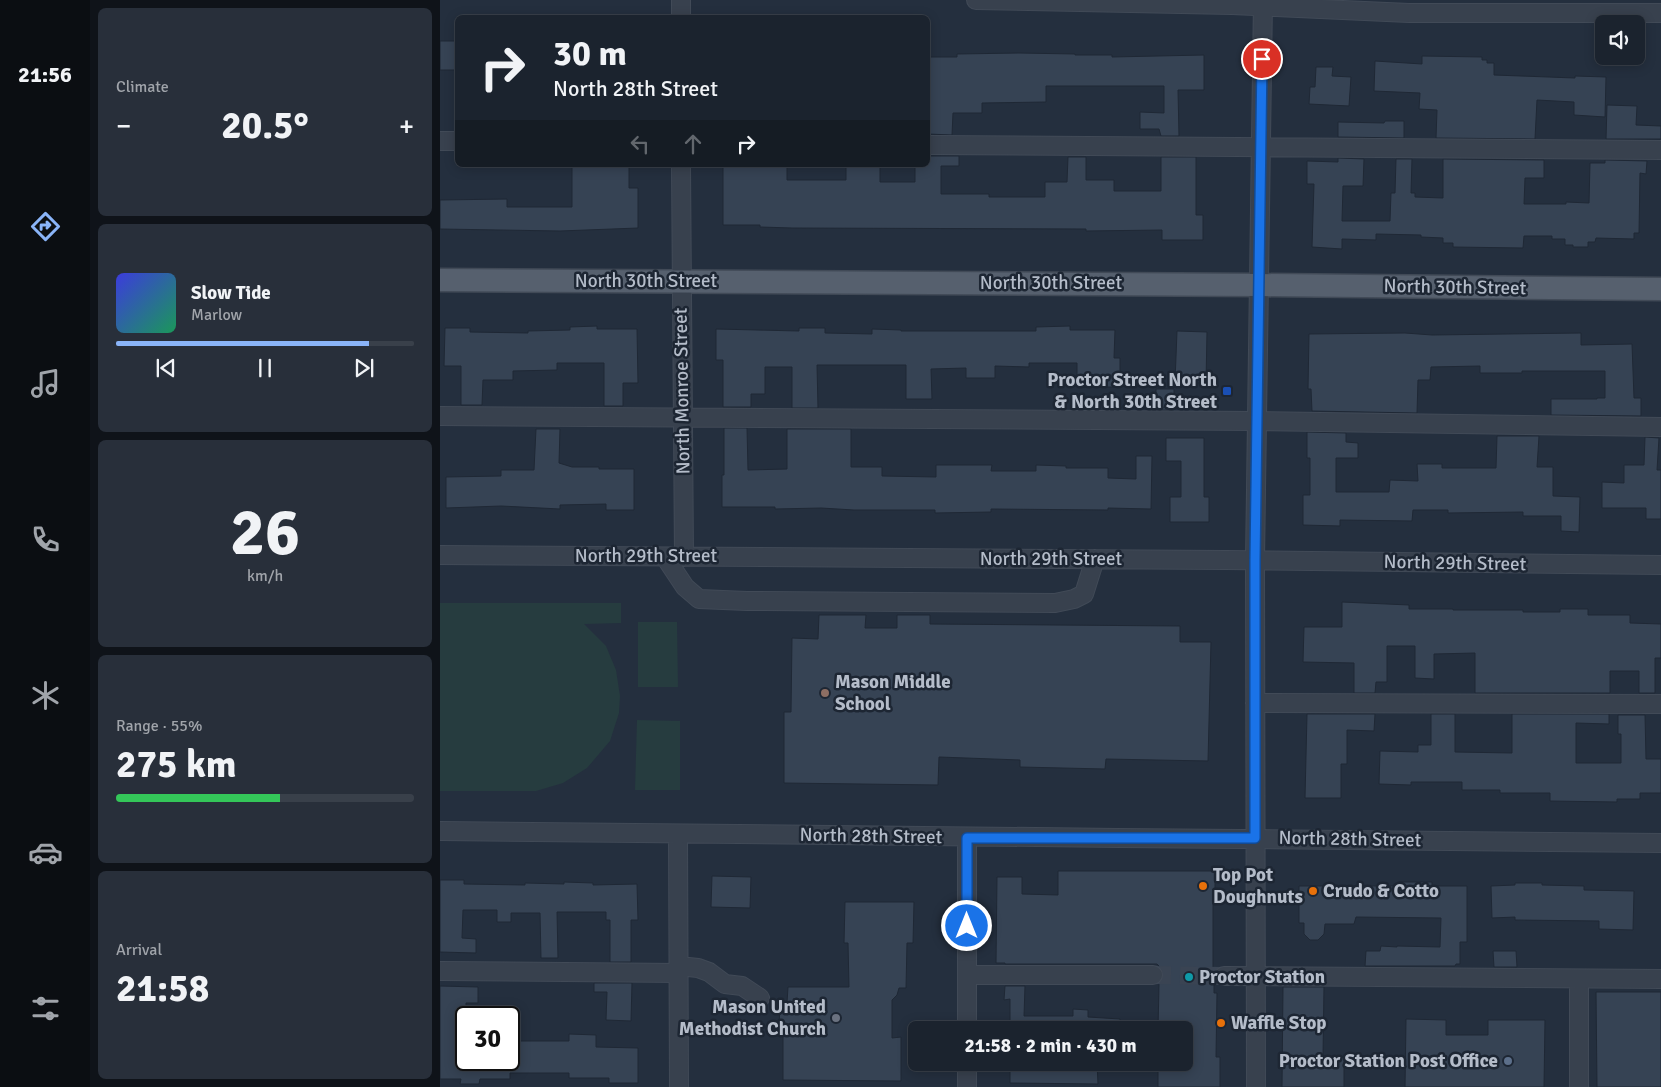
<!DOCTYPE html>
<html lang="en">
<head>
<meta charset="utf-8">
<style>
  :root { --surface:#1b232e; --page:#282f3a; --text:#f1f3f6; --muted:#a0a4aa; --line:#39404a; --accent:#8ab4f8 }
  body { margin:0; font-family:Signika,sans-serif; background:var(--page); color:var(--text); height:100vh; display:flex; flex-direction:column; font-size:19px; white-space:nowrap }
  * { box-sizing:border-box; margin:0 }
  p { font-size:16px; color:var(--muted) }
  .icon { flex:none; width:28px; height:28px; fill:none; stroke:currentColor; stroke-width:2; stroke-linecap:round; stroke-linejoin:round }
  .map { position:relative; flex:1; overflow:hidden }
  .sheet { display:flex; flex-direction:column; gap:8px; padding:8px; background:#0f1319; width:350px }
  .sheet>* { flex:none }
  .guide { position:absolute; left:15px; top:15px; width:475px; height:152px; border-radius:8px; box-shadow:0 2px 12px #0003,0 0 0 1px var(--line); background:#1b232e; color:var(--text); overflow:hidden }
  .fabs { position:absolute; left:1155px; top:15px; display:grid; gap:10px }
  .fabs a { display:grid; place-items:center; width:50px; height:50px; border-radius:8px; background:var(--surface); box-shadow:0 2px 12px #0003,0 0 0 1px var(--line); font-size:25px }
  .speed { position:absolute; left:15px; top:1006px; display:flex; gap:10px; font-size:25px; font-weight:700; text-align:center }
  .speed>* { display:grid; place-content:center; width:65px; height:65px; border-radius:50%; background:var(--surface); box-shadow:0 2px 12px #0003,0 0 0 1px var(--line); line-height:1 }
  .speed .limit { border:2px solid #111; border-radius:8px; background:#fff; color:#111 }
  .pin { position:absolute; display:grid; place-items:center; width:42px; height:42px; color:#fff; margin:-21px; border:2px solid #fff; border-radius:50%; box-shadow:0 1px 5px #0007 }
  .me { position:absolute; width:55px; margin:-28px; rotate:0deg; stroke-linejoin:round; filter:drop-shadow(0 0 4px #0008) }
  .turn { display:flex; align-items:center; gap:18px; height:105px; padding:0 15px; font-size:22px }
  .turn .icon { width:65px; height:65px; stroke-width:2.5 }
  .turn b { display:block; font-size:35px; line-height:42px }
  .lanes { display:flex; align-items:center; height:48px; padding:0 15px; background:#0003; justify-content:center; gap:25px; direction:ltr }
  .lanes .off { opacity:.35 }
  .big { font-size:38px; font-weight:800; line-height:1.1 }
  .sheet .card { flex:1; display:flex; flex-direction:column; justify-content:center; gap:8px; min-width:0; padding:0 18px; border-radius:8px; background:var(--page) }
  .sheet .dial { align-items:center; gap:0 }
  .dial b { font-size:65px; line-height:1 }
  .song { display:flex; align-items:center; gap:15px }
  .cover { width:60px; height:60px; border-radius:8px; background:linear-gradient(135deg,hsl(240 70% 55%),hsl(150 70% 35%)) }
  .played { height:5px; border-radius:2px; background:linear-gradient(90deg,var(--accent) 85%,var(--line) 85%) }
  .keys { display:flex; justify-content:space-around; direction:ltr }
  .heat { display:flex; justify-content:space-between; align-items:center; font-size:28px; direction:ltr }
  .charge { height:8px; border-radius:4px; background:linear-gradient(90deg,#34c759 55%,var(--line) 0) }
  .trip { position:absolute; left:468px; top:1021px; width:285px; height:50px; border-radius:8px; background:var(--surface); box-shadow:0 2px 12px #0003,0 0 0 1px var(--line); font-weight:800; line-height:50px; text-align:center }
  main { display:flex; flex:1; min-height:0 }
  .tabs { display:flex; flex-direction:column; width:90px; justify-content:space-around; align-items:center; background:#0b0e12; color:var(--muted) }
  .tabs .icon { width:35px; height:35px }
  .tabs .active { color:var(--accent) }
  .tabs b { font-size:22px; color:var(--text) }
  .map>svg:first-child { display:block }
  .green { fill:#263c3f }
  .building { fill:#364354; stroke:#1f2835 }
  .lines { fill:none; stroke-linecap:round; stroke-linejoin:round }
  .minor-tunnel { stroke:#3a4453; stroke-width:18; stroke-dasharray:18 9; stroke-linecap:butt }
  .minor-casing { stroke:#414a57; stroke-width:20 }
  .major-casing { stroke:#414a57; stroke-width:25 }
  .minor { stroke:#38414e; stroke-width:18 }
  .major { stroke:#56606e; stroke-width:22 }
  .route-casing { stroke:#114b97; stroke-width:12 }
  .route { stroke:#1a73e8; stroke-width:9 }
  .transit-dot { fill:#1a4fb4; stroke:#1d2633; stroke-width:2 }
  .education-dot { fill:#8d6e63; stroke:#1d2633; stroke-width:2 }
  .food-dot { fill:#e8710a; stroke:#1d2633; stroke-width:2 }
  .culture-dot { fill:#0f9aa8; stroke:#1d2633; stroke-width:2 }
  .worship-dot { fill:#6b7280; stroke:#1d2633; stroke-width:2 }
  .service-dot { fill:#5c6f8a; stroke:#1d2633; stroke-width:2 }
  .labels { text-anchor:middle; dominant-baseline:central; stroke-width:5; stroke-linejoin:round; paint-order:stroke }
  .street-label { font-size:19px; fill:#b4bcc9; stroke:#1d2633 }
  .poi-label { font-size:19px; font-weight:bold; fill:#b4bcc9; stroke:#1d2633; text-anchor:start }
</style>
</head>
<body>
<main>
<nav class="tabs">
<b>21:56</b>
<svg class="icon active" aria-label="directions" viewBox="0 0 24 24"><path d="M12 3l9 9-9 9-9-9zM9 14v-3h6M13 9l2 2-2 2"/></svg>
<svg class="icon" aria-label="music" viewBox="0 0 24 24"><path d="M9 18V5l10-2v13"/><circle cx="6" cy="18" r="3"/><circle cx="16" cy="16" r="3"/></svg>
<svg class="icon" aria-label="phone" viewBox="0 0 24 24"><path d="M5 4h4l2 5-3 2q2 4 5 5l2-3 5 2v4C11 20 4 13 5 4z"/></svg>
<svg class="icon" aria-label="climate" viewBox="0 0 24 24"><path d="M12 3v18M4 7l16 10M4 17L20 7"/></svg>
<svg class="icon" aria-label="car" viewBox="0 0 24 24"><path d="M5 17H2v-5l4-1 3-4h7l3 4 3 1v5h-3M9 17h6M6 11h13"/><circle cx="7" cy="17" r="2"/><circle cx="17" cy="17" r="2"/></svg>
<svg class="icon" aria-label="filters" viewBox="0 0 24 24"><path d="M4 7h16M4 17h16"/><circle cx="9" cy="7" r="2"/><circle cx="15" cy="17" r="2"/></svg>
</nav>
<section class="sheet">
<div class="card"><p>Climate</p>
<div class="heat"><a>−</a><b class="big">20.5°</b><a>+</a></div>
</div>
<div class="card">
<div class="song"><i class="cover"></i><div><b>Slow Tide</b><p>Marlow</p></div></div>
<div class="played"></div>
<div class="keys"><svg class="icon" aria-label="previous" viewBox="0 0 24 24"><path d="M18 5L8 12l10 7zM5 5v14"/></svg><svg class="icon" aria-label="pause" viewBox="0 0 24 24"><path d="M8 5v14M16 5v14"/></svg><svg class="icon" aria-label="next" viewBox="0 0 24 24"><path d="M6 5l10 7-10 7zM19 5v14"/></svg></div>
</div>
<div class="card dial"><b>26</b><p>km/h</p></div>
<div class="card"><p>Range · 55%</p><b class="big">275 km</b><div class="charge"></div></div>
<div class="card"><p>Arrival</p><b class="big">21:58</b></div>
</section>
<div class="map">
<svg width="1221" height="1087" viewBox="0 0 1221 1087">
  <rect width="100%" height="100%" fill="#242f3e"/>
  <path class="green" d="M0,603h181v20l-37,1 22,22 10,24 4,26 -1,17 -9,28 -23,27 -24,15 -27,8h-96z
    M198,622h39l1,65h-40z
    M197,720l43,1v69h-45z"/>
  <path class="building" d="M0,41h18v29h-18z
    M579,53l56,1v1h37v2l92,-2v35h-26l1,46h-18l-2,-7h-19v-17l24,1v-27h-118v16l-64,1v10h-29l-1,22 -24,-1v-77h29v-3z
    M982,56l60,1v3h5v3h7v12l81,3v-2l31,1 -1,40 -31,-2v-13l-37,-2 -2,39 -99,-1 1,-28 -18,-1 1,-16 -46,-2 1,-30 47,3z
    M876,67h17l-1,9 19,1 -2,29 -40,-2 1,-17h5z
    M1167,105l30,1 -1,19 25,1v13h-55z
    M945,121h19v17l-66,-1v-15l46,1z
    M488,156h31v10h-18v28h48v3h56v-15h22l1,-25h18v23h28v11h47v-34h35v58h7v25h-41v-10l-76,1v-2l-294,-1 -32,-1v-2h-37v-60h64v15h59v-15h34v17h35v-17h13z
    M898,158l26,1 -1,27h-20l-1,35h48l1,-28h4l1,-34h16l-1,34h4v4l28,1v-39l101,1v18h-19l-1,26h42v-2l23,1 1,-40h15v-3l42,1 -1,13 -6,-1 -1,60h-5v6l-38,-1 -1,4h-7v5h-15v-2h-8v-6h-13v-3h-28l-1,12 -70,-1v-4h-10v-5l-22,-1v-2l-45,-1v6l-34,-1v10l-30,-2 2,-63h-7v-23l31,1z
    M132,165h57v23h9v40l-78,3 -120,-2v-29l67,-1v8h65z
    M157,326v3h40l1,54h-15v23h-19v-43h-47v7l-44,1v9h-30l-1,25h-21v-39h-17l1,-38h25v4l58,1v-2l42,-1v-3z
    M630,326v4h45l-1,28h6v29h-43v-24h-48v4l-34,-1v12h-29v-10l-35,1 1,30h-26v-34h-89l1,43h-26v-41h-27v27h-14v13h-28v-47h-7v-31l83,2v-3h26v5l47,1v-5l29,1v1h135v-4z
    M737,331l30,1 -1,51 -31,-1z
    M965,333l27,2 149,-2v12l51,-1 2,54h7v18l-90,-1v-16h46v-1h8v-27h-83v2h-42v-7l-49,1 -1,13h-12l-1,33 -105,-2 -1,-22h-3l1,-55z
    M716,389h18v21h-18z
    M284,428h23l1,42 39,-1v-40h64v38h31v9l54,1v-12h56l-1,6h45v-6l30,1v2h42v10l28,1v-23h16l-1,53 -43,-1v2l-117,-1v3l-56,1v-3h-81l-33,-2 -46,1v-2h-53v-32h2z
    M96,429h24l-1,34 13,4h27v2h35v41h-28v-6l-46,1v4l-59,-3 -55,2v-31l55,-1v-6h33z
    M867,432l39,1v9l12,1v15h-22v34h53l1,-12 28,1 -1,-17h25v4h54l1,-32h42l-2,31h16v29l27,1 -1,35 -18,-1v-15h-38v-4l-75,1v-3h-35l-1,11 -72,-1v6l-37,-1v-30h7v-37h-3z
    M1205,437l14,1 -2,32h4v49h-15v-11h-44v-26l22,1v-18h20z
    M726,438h38v59h5v25h-39v-25h11v-36h-15z
    M902,602l67,3v4h44v1h70v2h37v-3h28v6h42v8l31,1v34h-6v35h-16v-22h-29v22h-135v-40l-41,1v25l-19,-1v-32h-28v36h-11l-1,11h-21v-30l-51,-1 1,-35h38z
    M379,615h47l-1,13h32v-13h33v9l250,2v16h31l-3,119 -102,-2 -1,10 -85,-2v-7l-81,-3 -1,28 -154,-2v-71h7l1,-74 26,1z
    M867,714h68l-1,17 -27,-1v34h-6v34h-36z
    M991,714h24v38l57,1v-39h97v10l-33,-1v40h45v-29h-3v-19h27l1,44h15v34h-21v6h-23v3l-67,-1v-8h-50v-3h-38v-8h-51v3l-32,-1 1,-33 38,1v-7h13z
    M618,871h157v26l-2,2v69h1v25h3l-1,64h4v30h-62v-25h26v-32h-26l1,-46 3,-4 2,-5 -2,-6 -5,-5h-152v-1h-9l1,-86h25v17l36,1z
    M272,876l39,1 -1,31 -39,-1z
    M0,880h24v4l61,1v-2l39,1v-2l29,1v2l44,-1 1,36h-7v42h-21v-42h-4v-8h-49l1,46h-17l-1,-45h-29v9h-14v-12h-34l-1,28 14,1v14l-36,-1z
    M959,882h33v4h35v56h-7v22h-4l-1,2h-90l1,-15h14l1,-5 16,1v-1l43,1 1,-29 -85,-1 -2,7h-29l-1,10 -6,6h-8l-6,-6v-11h-5v-37h100z
    M1075,883h27v2l42,1v4l50,1 -1,39 -34,-1v-8l-84,-1v-3l-23,1 -1,-32 24,-1z
    M405,902h69l-1,41h-6l-1,45h-7l-2,7 -5,5v38l9,-1v44l-118,-1v-52h-4l1,-25h7l1,-16h61l-1,-44h-4z
    M1053,951h23l1,16h-23z
    M154,983h38l-1,38 -25,-1 1,-28h-13z
    M0,986l38,1v16h-12v57h43v-19h60v-7l27,1v12l42,1v35h-29v-5h-40v-5h-59v6h-30l-1,5h-19l1,-5h-21z
    M565,986h20l-1,30h49v-7l15,1v7l32,2v11h-110v-31l-6,1z
    M843,987h41l-1,70h21v30h-62z
    M1156,992h65v95h-64z
    M966,1019l40,1v15h42v-15h57l-1,67h-139z
    M570,1062h87l1,22 -88,-1z"/>
  <g class="lines">
    <path class="minor-tunnel" d="M713,975l71,1"/>
    <defs>
      <path id="minor" d="M241,0v18
        M536,0l256,5 177,8h252
        M0,141h18
        M488,145l733,5
        M241,165l3,392
        M0,416l817,5 404,6
        M0,555l786,5 435,5
        M225,557l20,30 14,12 48,2 308,2 19,-4 10,-5 11,-35
        M815,703l406,1
        M0,831c407,6 814,7 1221,12
        M238,834l1,253
        M527,838v192
        M239,966l19,2 11,4 16,12 17,2 18,12
        M0,971l239,2
        M527,975h186
        M784,976l437,3
        M1139,979v108
        M527,1062v25
        M816,1087l-1,-527 8,-560"/>
      <path id="major" d="M0,280l819,5 402,4"/>
    </defs>
    <use href="#minor" class="minor-casing"/>
    <use href="#major" class="major-casing"/>
    <use href="#minor" class="minor"/>
    <use href="#major" class="major"/>
  </g>
  <g class="lines">
    <defs>
      <path id="route" d="M527,926v-88h288v-278l7,-501"/>
    </defs>
    <use href="#route" class="route-casing"/>
    <use href="#route" class="route"/>
  </g>
  <rect class="transit-dot" x="782" y="386" width="10" height="10" rx="2.5"/>
  <circle class="education-dot" cx="385" cy="693" r="5"/>
  <g class="food-dot">
    <circle cx="763" cy="886" r="5"/>
    <circle cx="873" cy="891" r="5"/>
    <circle cx="781" cy="1023" r="5"/>
  </g>
  <circle class="culture-dot" cx="749" cy="977" r="5"/>
  <circle class="worship-dot" cx="396" cy="1018" r="5"/>
  <circle class="service-dot" cx="1068" cy="1061" r="5"/>
  <g class="labels">
    <g class="street-label">
      <text x="206" y="281">North 30th Street</text>
      <text x="611" y="283">North 30th Street</text>
      <text transform="translate(1015 287) rotate(1)">North 30th Street</text>
      <text transform="translate(242 391) rotate(-91)">North Monroe Street</text>
      <text x="206" y="556">North 29th Street</text>
      <text x="611" y="559">North 29th Street</text>
      <text transform="translate(1015 563) rotate(1)">North 29th Street</text>
      <text transform="translate(431 836) rotate(1)">North 28th Street</text>
      <text transform="translate(910 839) rotate(1)">North 28th Street</text>
    </g>
    <g class="poi-label">
      <text x="777" y="380" text-anchor="end">Proctor Street North<tspan x="777" dy="22">&amp; North 30th Street</tspan></text>
      <text x="395" y="682">Mason Middle<tspan x="395" dy="22">School</tspan></text>
      <text x="773" y="875">Top Pot<tspan x="773" dy="22">Doughnuts</tspan></text>
      <text x="883" y="891">Crudo &amp; Cotto</text>
      <text x="759" y="977">Proctor Station</text>
      <text x="386" y="1007" text-anchor="end">Mason United<tspan x="386" dy="22">Methodist Church</tspan></text>
      <text x="791" y="1023">Waffle Stop</text>
      <text x="1058" y="1061" text-anchor="end">Proctor Station Post Office</text>
    </g>
  </g>
</svg>
<div class="fabs">
<a><svg class="icon" aria-label="sound" viewBox="0 0 24 24"><path d="M4 9h4l5-4v14l-5-4H4zM17 9q2 3 0 6"/></svg></a>
</div>
<div class="speed"><div class="limit">30</div></div>
<div class="pin" style="left:822px;top:59px;background:#d93025"><svg class="icon" aria-label="arrive" viewBox="0 0 24 24"><path d="M6 21V4h12l-3 4 3 4H6"/></svg></div>
<svg class="me" style="left:527px;top:926px" viewBox="-20 -20 40 40"><circle r="17" fill="#1a73e8" stroke="#fff" stroke-width="3"/><path d="M0-11L8 9 0 5-8 9z" fill="#fff"/></svg>
<div class="trip">21:58 · 2 min · 430 m</div>
<div class="guide">
<div class="turn"><svg class="icon" aria-label="right" viewBox="0 0 24 24"><path d="M7 20v-9h11M14 6l5 5-5 5"/></svg><div><b>30 m</b>North 28th Street</div></div>
<div class="lanes"><svg class="icon off" aria-label="left" viewBox="0 0 24 24"><path d="M17 20v-9H6M10 6l-5 5 5 5"/></svg><svg class="icon off" aria-label="ahead" viewBox="0 0 24 24"><path d="M12 20V5M6 11l6-6 6 6"/></svg><svg class="icon" aria-label="right" viewBox="0 0 24 24"><path d="M7 20v-9h11M14 6l5 5-5 5"/></svg></div>
</div>
</div>
</main>
</body>
</html>
